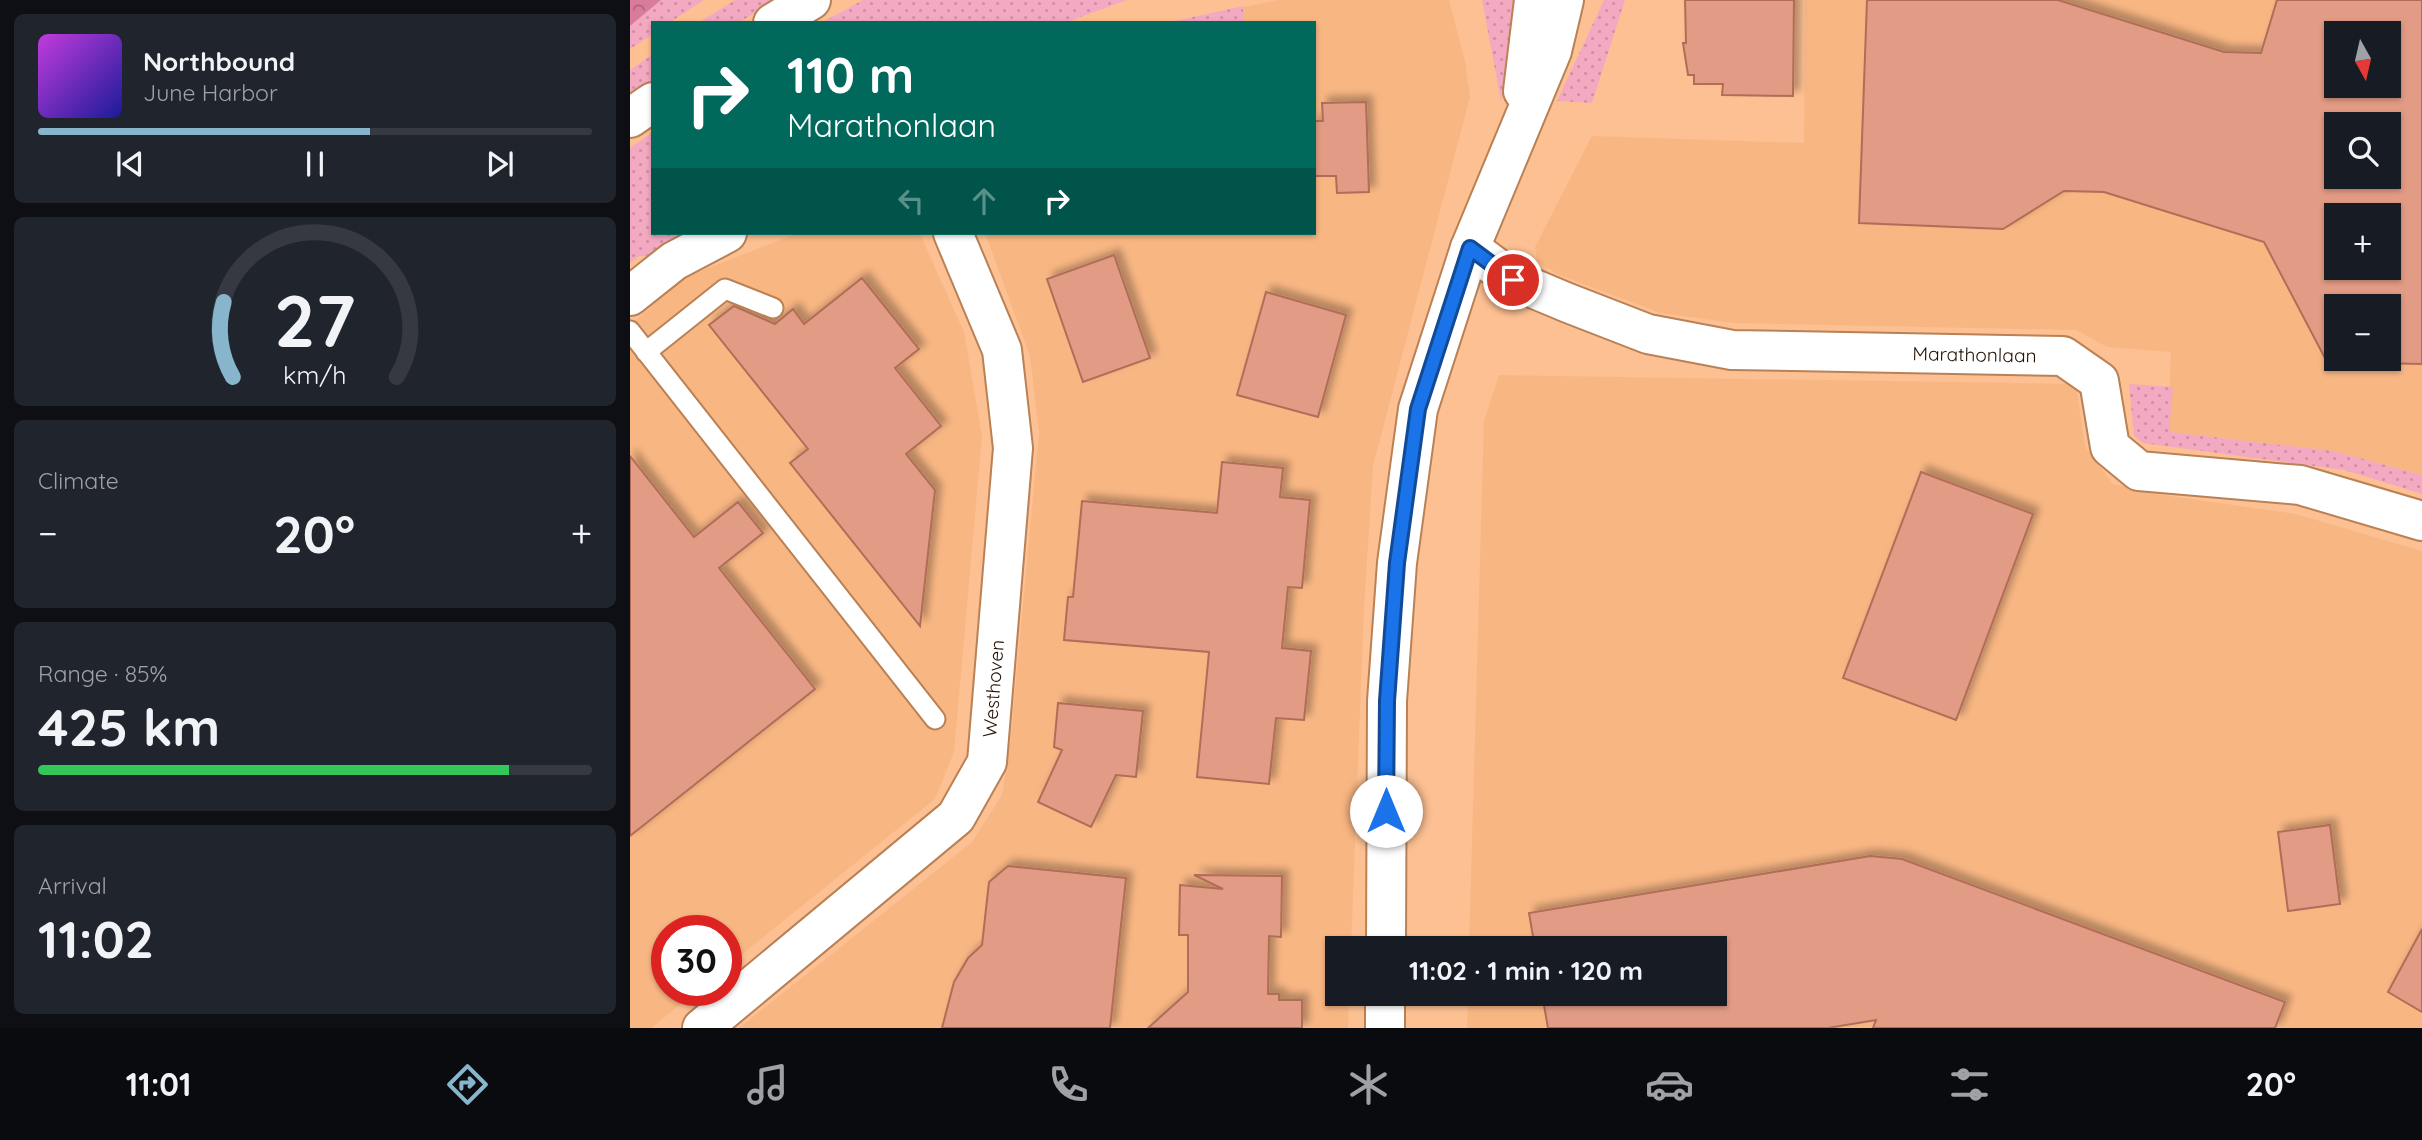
<!DOCTYPE html>
<html lang="en">
<head>
<meta charset="utf-8">
<style>
  :root { --surface:#171b24; --page:#20242c; --text:#f1f3f6; --muted:#9ea1a6; --line:#363941; --accent:#87b5cb }
  body { margin:0; font-family:Quicksand,sans-serif; background:var(--page); color:var(--text); height:100vh; display:flex; flex-direction:column; font-size:26px; white-space:nowrap }
  * { box-sizing:border-box; margin:0 }
  p { font-size:23px; color:var(--muted) }
  .icon { flex:none; width:38px; height:38px; fill:none; stroke:currentColor; stroke-width:2; stroke-linecap:round; stroke-linejoin:round }
  .map { position:relative; flex:1; overflow:hidden }
  .details { display:flex; flex-direction:column; gap:14px; padding:14px; background:#0d0f14; width:630px }
  .details>* { flex:none }
  .hud { position:absolute; left:21px; top:21px; width:665px; height:214px; border-radius:0px; box-shadow:0 2px 5px #0004; background:#00695c; color:#fff; overflow:hidden }
  .needle { width:46px; rotate:172deg }
  .fabs { position:absolute; left:1694px; top:21px; display:grid; gap:14px }
  .fabs a { display:grid; place-items:center; width:77px; height:77px; border-radius:0px; background:var(--surface); box-shadow:0 2px 5px #0004; font-size:35px }
  .speed { position:absolute; left:21px; top:915px; display:flex; gap:14px; font-size:35px; font-weight:700; text-align:center }
  .speed>* { display:grid; place-content:center; width:91px; height:91px; border-radius:50%; background:var(--surface); box-shadow:0 2px 5px #0004; line-height:1 }
  .speed .limit { border:10px solid #d22; background:#fff; color:#111 }
  .pin { position:absolute; display:grid; place-items:center; width:60px; height:60px; color:#fff; margin:-30px; border:4px solid #fff; border-radius:50%; box-shadow:0 2px 7px #0007 }
  .me { position:absolute; width:77px; margin:-38px; rotate:0deg; stroke-linejoin:round; filter:drop-shadow(0 0 5px #0008) }
  .turn { display:flex; align-items:center; gap:24px; height:147px; padding:0 21px; font-size:32px }
  .turn .icon { width:91px; height:91px; stroke-width:2.5 }
  .turn b { display:block; font-size:49px; line-height:60px }
  .lanes { display:flex; align-items:center; height:66px; padding:0 21px; background:#0003; justify-content:center; gap:35px; direction:ltr }
  .lanes .off { opacity:.35 }
  .big { font-size:52px; font-weight:700; line-height:1.1 }
  .details .tile { flex:1; display:flex; flex-direction:column; justify-content:center; gap:10px; min-width:0; padding:0 24px; border-radius:10px; background:var(--page) }
  .details .dial { align-items:center; gap:0 }
  .dial svg { height:182px; overflow:visible; fill:none; stroke:var(--line); stroke-width:7; stroke-linecap:round; text-anchor:middle }
  .dial text { fill:var(--text); stroke:none }
  .song { display:flex; align-items:center; gap:21px }
  .cover { width:84px; height:84px; border-radius:10px; background:linear-gradient(135deg,hsl(290 70% 55%),hsl(240 70% 35%)) }
  .played { height:7px; border-radius:4px; background:linear-gradient(90deg,var(--accent) 60%,var(--line) 60%) }
  .keys { display:flex; justify-content:space-around; direction:ltr }
  .heat { display:flex; justify-content:space-between; align-items:center; font-size:38px; direction:ltr }
  .charge { height:10px; border-radius:5px; background:linear-gradient(90deg,#34c759 85%,var(--line) 0) }
  .trip { position:absolute; left:695px; top:936px; width:402px; height:70px; border-radius:0px; background:var(--surface); box-shadow:0 2px 5px #0004; font-weight:700; line-height:70px; text-align:center }
  .tab-bar { display:flex; height:112px; justify-content:space-around; align-items:center; background:#090b0e; color:var(--muted) }
  .tab-bar .icon { width:49px; height:49px }
  .tab-bar .selected { color:var(--accent) }
  .tab-bar b { font-size:32px; color:var(--text) }
  main { display:flex; flex:1; min-height:0 }
  .map>svg:first-child { display:block }
  .built { fill:#f8b683; fill-rule:evenodd }
  .grass { fill:url(#grass-dots) }
  .forest { fill:url(#forest-crowns) }
  .building { fill:#e29b84; stroke:#b06d58; stroke-width:2; fill-rule:evenodd; filter:url(#shadow) }
  .lines { fill:none; stroke-linecap:round; stroke-linejoin:round }
  .service-casing { stroke:#ba8155; stroke-width:23 }
  .minor-casing { stroke:#ba8155; stroke-width:42 }
  .tertiary-casing { stroke:#ba8155; stroke-width:42 }
  .service { stroke:#fff; stroke-width:19 }
  .minor { stroke:#fff; stroke-width:38 }
  .tertiary { stroke:#fff; stroke-width:38 }
  .route-casing { stroke:#114b97; stroke-width:18 }
  .route { stroke:#1a73e8; stroke-width:12 }
  .labels { text-anchor:middle; dominant-baseline:central; stroke-width:5; stroke-linejoin:round; paint-order:stroke }
  .street-label { font-size:19px; fill:#240f00; stroke:#f8d4b8 }
</style>
</head>
<body>
<main>
<section class="details">
<div class="tile">
<div class="song"><i class="cover"></i><div><b>Northbound</b><p>June Harbor</p></div></div>
<div class="played"></div>
<div class="keys"><svg class="icon" aria-label="previous" viewBox="0 0 24 24"><path d="M18 5L8 12l10 7zM5 5v14"/></svg><svg class="icon" aria-label="pause" viewBox="0 0 24 24"><path d="M8 5v14M16 5v14"/></svg><svg class="icon" aria-label="next" viewBox="0 0 24 24"><path d="M6 5l10 7-10 7zM19 5v14"/></svg></div>
</div>
<div class="tile dial"><svg viewBox="0 0 100 80">
<path d="M14 69A42 42 0 1 1 86 69"/>
<path d="M14 69A42 42 0 0 1 10 36" stroke="#87b5cb"/>
<text x="50" y="56" font-size="32" font-weight="700">27</text>
<text x="50" y="72" font-size="11">km/h</text>
</svg></div>
<div class="tile"><p>Climate</p>
<div class="heat"><a>−</a><b class="big">20°</b><a>+</a></div>
</div>
<div class="tile"><p>Range · 85%</p><b class="big">425 km</b><div class="charge"></div></div>
<div class="tile"><p>Arrival</p><b class="big">11:02</b></div>
</section>
<div class="map">
<svg width="1792" height="1028" viewBox="0 0 1792 1028">
  <defs>
    <pattern id="grass-dots" width="8" height="8" patternUnits="userSpaceOnUse" patternTransform="scale(1.75)"><rect width="8" height="8" fill="#f2a9c1"/><path d="M2 2h.1M6 6h.1" fill="none" stroke="#cf90a4" stroke-width="1.8" stroke-linecap="round"/></pattern>
    <pattern id="forest-crowns" width="20" height="18" patternUnits="userSpaceOnUse" patternTransform="scale(1.75)"><rect width="20" height="18" fill="#d97c9c"/><path d="M2 6a3 3 0 1 1 6 0M12 15a3 3 0 1 1 6 0" fill="none" stroke="#b0647d"/></pattern>
    <filter id="shadow"><feDropShadow dx="6" dy="-6" stdDeviation="3.5" flood-color="#0004"/></filter>
  </defs>
  <rect width="100%" height="100%" fill="#fdc093"/>
  <path class="built" d="M648,0h171l16,61 5,36 -97,369 -9,141 -13,341h-14v46h12l-1,34h-609l233,-186 30,-47 8,-51 29,-312 -9,-76 -45,-123h329v-210h-148z
    M1175,0h617v475l-88,-24 -166,-19 3,-80 -64,-5 -31,-17 -342,-7 -74,-10 -103,-39 -20,-13 -2,-14 57,-111 212,7zM1706,33h53v53h-53zM1706,124h53v53h-53zM1706,215h53v53h-53zM1706,306h53v53h-53z
    M168,233h115l8,3 43,96 18,104 -28,316 -19,47 -209,168v-36h-59v59l30,1 -46,37h-21v-703l58,-49z
    M869,375l577,9 9,63 28,37 57,12 126,18 126,37v477h-955l1,-34h247v-46h-246l15,-528z"/>
  <path class="grass" d="M31,0h43l-35,23h-16v11l-23,15v-23z
    M105,0h41l-38,23h-40z
    M233,0h264l-63,23h-243z
    M852,0h37l-5,47 -13,54z
    M974,0h21l-33,103 -35,-2z
    M613,6v17h-77z
    M23,54v26l-23,16v-26z
    M23,132v101h39l-40,24 -13,-1 -9,7v-115z
    M1499,384l44,3 -4,45 165,19 88,24v19l-78,-24 -201,-27 -9,-7z"/>
  <path class="forest" d="M0,0h31l-31,26z"/>
  <path class="building" d="M1055,0h109l-1,96 -71,-1 1,-11h-29v-9h-6l-5,-32h3z
    M1237,0h191l166,52 37,1 16,-53h145v364l-95,-2 -63,-120 -160,-50 -40,-1 -61,38 -144,-6zM1706,33h53v53h-53zM1706,124h53v53h-53zM1706,215h53v53h-53zM1706,306h53v53h-53z
    M736,102l3,90 -32,1 -1,-17h-22v-55h9l-1,-18z
    M484,255l36,103 -67,24 -36,-103z
    M232,278l57,71 -24,19 46,58 -35,28 29,36 -15,136 -130,-163 18,-14 -99,-124 25,-19 41,18 18,-15 11,15z
    M636,292l80,23 -28,102 -81,-22z
    M0,456l64,81 44,-35 25,31 -44,35 96,121 -185,147z
    M592,462l61,6 -3,29 30,3 -8,88 -14,-1 -6,61 29,3 -7,69 -28,-2 -7,66 -72,-7 12,-125 -145,-12 4,-43h5l9,-96 135,12z
    M1291,472l112,42 -77,206 -113,-42z
    M428,703l85,8 -7,66 -20,-2 -25,52 -53,-25 24,-52 -8,-3z
    M1700,825l10,79 -52,7 -10,-79z
    M1240,856l32,3 383,143 -10,26h-402l3,-8 -48,8h-280l-6,-34h173v-46h-180l-6,-35z
    M378,866l118,12 -16,150h-168l12,-46 14,-24 14,-13 7,-63z
    M564,875l88,1 -1,61 -12,-1 -1,58h11v6h23v28h-154l40,-36v-57h-9l1,-50 43,4z
    M1792,929v83l-34,-20z"/>
  <g class="lines">
    <defs>
      <path id="service" d="M0,331l305,388
        M16,352l79,-63 48,19"/>
      <g id="minor">
        <path d="M893,91l11,-91"/>
        <path id="s1" d="M840,248l43,32 55,23 80,31 84,16 331,6 36,25 11,66 29,24 161,14 122,36"/>
        <path d="M0,296l44,-35 53,-28"/>
        <path d="M756,948l1,-247 10,-138 21,-154 52,-161 82,-197 12,-51"/>
        <path id="s2" d="M72,1028l254,-211 31,-55 26,-314 -11,-98 -49,-117"/>
        <path d="M755,1028v-34"/>
      </g>
      <path id="tertiary" d="M143,23l38,-23
        M0,118l23,-16"/>
    </defs>
    <use href="#service" class="service-casing"/>
    <use href="#minor" class="minor-casing"/>
    <use href="#tertiary" class="tertiary-casing"/>
    <use href="#service" class="service"/>
    <use href="#minor" class="minor"/>
    <use href="#tertiary" class="tertiary"/>
  </g>
  <g class="lines">
    <defs>
      <path id="route" d="M756,811l1,-110 10,-138 21,-154 52,-161 43,32"/>
    </defs>
    <use href="#route" class="route-casing"/>
    <use href="#route" class="route"/>
  </g>
  <g class="labels">
    <g class="street-label">
      <text stroke="none"><textPath href="#s1" startOffset="527">Marathonlaan</textPath></text>
      <text stroke="none"><textPath href="#s2" startOffset="467">Westhoven</textPath></text>
    </g>
  </g>
</svg>
<div class="fabs">
<a><svg class="needle" viewBox="-14 -14 28 28"><path d="M0-13l5 13h-10z" fill="#e53935"/><path d="M0 13l5-13h-10z" fill="#9ea1a6"/></svg></a>
<a><svg class="icon" aria-label="search" viewBox="0 0 24 24"><circle cx="10" cy="10" r="6"/><path d="M15 15l6 6"/></svg></a>
<a>+</a>
<a>−</a>
</div>
<div class="speed"><div class="limit">30</div></div>
<div class="pin" style="left:883px;top:280px;background:#d93025"><svg class="icon" aria-label="arrive" viewBox="0 0 24 24"><path d="M6 21V4h12l-3 4 3 4H6"/></svg></div>
<svg class="me" style="left:756px;top:811px" viewBox="-20 -20 40 40"><circle r="19" fill="#fff"/><path d="M0-13L10 11 0 6-10 11z" fill="#1a73e8"/></svg>
<div class="trip">11:02 · 1 min · 120 m</div>
<div class="hud">
<div class="turn"><svg class="icon" aria-label="right" viewBox="0 0 24 24"><path d="M7 20v-9h11M14 6l5 5-5 5"/></svg><div><b>110 m</b>Marathonlaan</div></div>
<div class="lanes"><svg class="icon off" aria-label="left" viewBox="0 0 24 24"><path d="M17 20v-9H6M10 6l-5 5 5 5"/></svg><svg class="icon off" aria-label="ahead" viewBox="0 0 24 24"><path d="M12 20V5M6 11l6-6 6 6"/></svg><svg class="icon" aria-label="right" viewBox="0 0 24 24"><path d="M7 20v-9h11M14 6l5 5-5 5"/></svg></div>
</div>
</div>
</main>
<nav class="tab-bar">
<b>11:01</b>
<svg class="icon selected" aria-label="directions" viewBox="0 0 24 24"><path d="M12 3l9 9-9 9-9-9zM9 14v-3h6M13 9l2 2-2 2"/></svg>
<svg class="icon" aria-label="music" viewBox="0 0 24 24"><path d="M9 18V5l10-2v13"/><circle cx="6" cy="18" r="3"/><circle cx="16" cy="16" r="3"/></svg>
<svg class="icon" aria-label="phone" viewBox="0 0 24 24"><path d="M5 4h4l2 5-3 2q2 4 5 5l2-3 5 2v4C11 20 4 13 5 4z"/></svg>
<svg class="icon" aria-label="climate" viewBox="0 0 24 24"><path d="M12 3v18M4 7l16 10M4 17L20 7"/></svg>
<svg class="icon" aria-label="car" viewBox="0 0 24 24"><path d="M5 17H2v-5l4-1 3-4h7l3 4 3 1v5h-3M9 17h6M6 11h13"/><circle cx="7" cy="17" r="2"/><circle cx="17" cy="17" r="2"/></svg>
<svg class="icon" aria-label="filters" viewBox="0 0 24 24"><path d="M4 7h16M4 17h16"/><circle cx="9" cy="7" r="2"/><circle cx="15" cy="17" r="2"/></svg>
<b>20°</b>
</nav>
</body>
</html>
